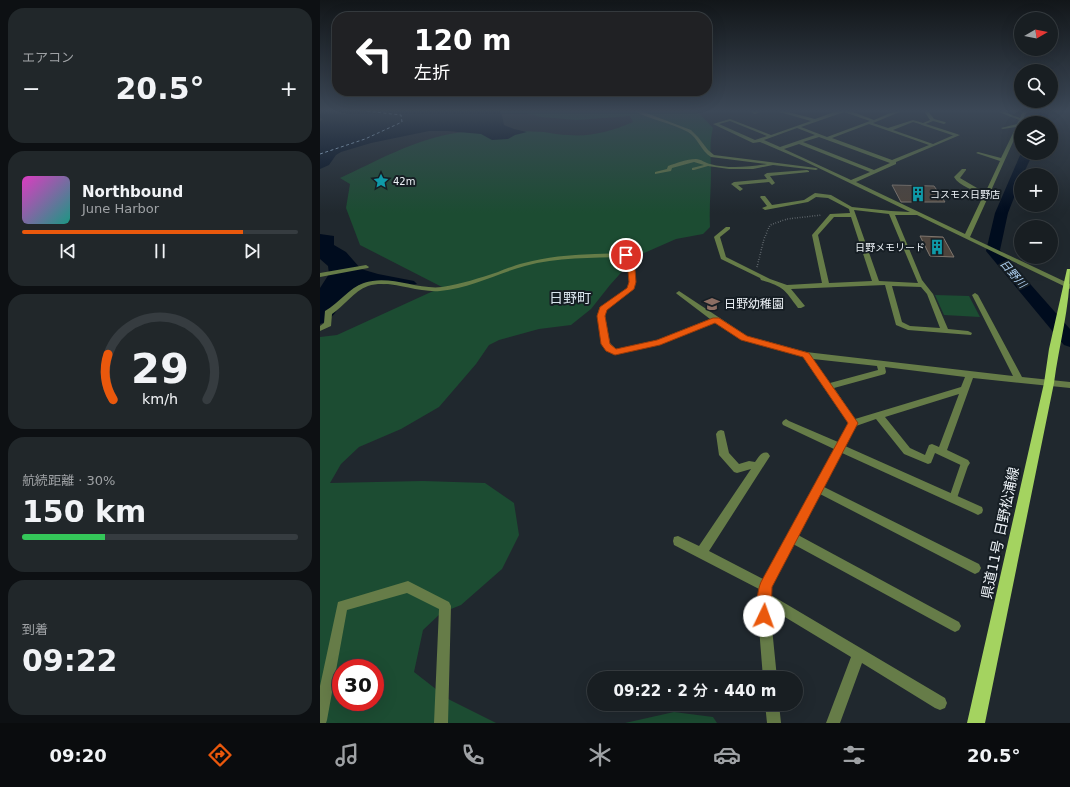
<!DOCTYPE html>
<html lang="ja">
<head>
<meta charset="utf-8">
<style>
  :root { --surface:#181e22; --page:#21272a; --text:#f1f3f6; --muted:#9fa2a5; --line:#363c40; --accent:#ea580c }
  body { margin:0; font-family:"DejaVu Sans","Noto Sans JP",sans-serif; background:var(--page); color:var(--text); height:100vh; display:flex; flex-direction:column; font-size:15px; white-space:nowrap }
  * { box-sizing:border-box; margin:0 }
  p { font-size:13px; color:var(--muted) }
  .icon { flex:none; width:22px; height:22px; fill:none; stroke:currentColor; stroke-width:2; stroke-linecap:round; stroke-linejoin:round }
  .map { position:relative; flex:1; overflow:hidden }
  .drawer { display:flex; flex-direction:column; gap:8px; padding:8px; background:#0d1013; width:320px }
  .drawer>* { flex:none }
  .guide { position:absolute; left:12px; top:12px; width:380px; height:84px; border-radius:16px; box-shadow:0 4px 16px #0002,0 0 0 1px var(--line); background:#202124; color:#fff; overflow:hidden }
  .needle { width:26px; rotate:81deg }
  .buttons { position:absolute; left:694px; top:12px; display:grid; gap:8px }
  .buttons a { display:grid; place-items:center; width:44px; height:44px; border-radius:50%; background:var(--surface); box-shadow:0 4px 16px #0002,0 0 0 1px var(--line); font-size:20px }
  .speed { position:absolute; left:12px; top:659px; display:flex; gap:8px; font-size:20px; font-weight:700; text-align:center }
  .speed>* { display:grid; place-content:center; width:52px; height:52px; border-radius:50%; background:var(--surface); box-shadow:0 4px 16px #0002,0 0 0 1px var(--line); line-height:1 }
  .speed .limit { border:6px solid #d22; background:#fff; color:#111 }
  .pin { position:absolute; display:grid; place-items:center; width:34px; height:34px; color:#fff; margin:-17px; border:2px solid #fff; border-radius:50%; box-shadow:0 1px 4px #0007 }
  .me { position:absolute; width:44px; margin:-22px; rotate:3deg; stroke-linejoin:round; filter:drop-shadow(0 0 3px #0008) }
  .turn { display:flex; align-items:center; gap:14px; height:84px; padding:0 16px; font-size:18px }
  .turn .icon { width:52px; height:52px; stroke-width:2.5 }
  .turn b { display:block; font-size:28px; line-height:34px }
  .big { font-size:30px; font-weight:600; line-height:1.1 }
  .drawer .tile { flex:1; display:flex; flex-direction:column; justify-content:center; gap:6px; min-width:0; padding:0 14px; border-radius:16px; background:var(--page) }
  .drawer .dial { align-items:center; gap:0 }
  .dial svg { height:104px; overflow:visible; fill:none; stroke:var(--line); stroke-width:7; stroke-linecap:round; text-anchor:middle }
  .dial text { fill:var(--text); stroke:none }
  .song { display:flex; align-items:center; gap:12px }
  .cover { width:48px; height:48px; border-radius:6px; background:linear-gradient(135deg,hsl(310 70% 55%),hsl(170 70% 35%)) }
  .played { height:4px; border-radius:2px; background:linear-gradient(90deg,var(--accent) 80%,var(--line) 80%) }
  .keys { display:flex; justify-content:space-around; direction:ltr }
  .heat { display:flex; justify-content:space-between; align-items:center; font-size:22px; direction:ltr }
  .charge { height:6px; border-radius:3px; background:linear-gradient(90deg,#34c759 30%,var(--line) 0) }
  .trip { position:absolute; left:267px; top:671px; width:216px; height:40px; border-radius:20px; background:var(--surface); box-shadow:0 4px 16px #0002,0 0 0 1px var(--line); font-weight:600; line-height:40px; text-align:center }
  .tab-bar { display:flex; height:64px; justify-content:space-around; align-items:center; background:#0a0c0e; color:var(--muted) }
  .tab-bar .icon { width:28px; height:28px }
  .tab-bar .current { color:var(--accent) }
  .tab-bar b { font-size:18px; color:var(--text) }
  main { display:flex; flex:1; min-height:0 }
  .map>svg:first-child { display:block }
  .green { fill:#1c4c32; fill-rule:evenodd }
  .water { fill:#000c1e }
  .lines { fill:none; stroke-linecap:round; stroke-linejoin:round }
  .river { fill:#000c1e; fill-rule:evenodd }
  .ferry { stroke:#b1d3f4; stroke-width:1; stroke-dasharray:3 2.5; stroke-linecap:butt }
  .building { fill:#4d443d; stroke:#7f766e }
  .path { stroke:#8e959a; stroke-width:1.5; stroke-dasharray:0.5 2; stroke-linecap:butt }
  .service { fill:#667c48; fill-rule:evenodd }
  .minor { fill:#667c48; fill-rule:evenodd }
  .primary { fill:#a4d360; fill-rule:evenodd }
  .route { fill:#ea580c; stroke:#983908 }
  .labels { text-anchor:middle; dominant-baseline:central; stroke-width:4; stroke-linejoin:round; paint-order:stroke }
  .far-poi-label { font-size:10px; fill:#eef3f8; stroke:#161e24; text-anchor:start }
  .far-water-label { font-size:11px; font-style:italic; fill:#b1d3f4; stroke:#161e24 }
  .poi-label { font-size:12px; fill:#eef3f8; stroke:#161e24; text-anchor:start }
  .quarter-label { font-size:14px; fill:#d9e4ed; stroke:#161e24 }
  .near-street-label { font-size:14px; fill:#eef3f8; stroke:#161e24 }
</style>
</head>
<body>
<main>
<section class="drawer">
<div class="tile"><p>エアコン</p>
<div class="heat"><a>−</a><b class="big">20.5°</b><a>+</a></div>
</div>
<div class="tile">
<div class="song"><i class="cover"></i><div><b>Northbound</b><p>June Harbor</p></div></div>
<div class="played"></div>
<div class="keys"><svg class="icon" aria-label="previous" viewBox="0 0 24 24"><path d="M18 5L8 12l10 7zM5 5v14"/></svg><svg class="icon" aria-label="pause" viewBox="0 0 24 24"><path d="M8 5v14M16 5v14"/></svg><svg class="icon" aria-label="next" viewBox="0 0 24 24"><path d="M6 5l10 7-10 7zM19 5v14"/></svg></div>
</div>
<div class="tile dial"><svg viewBox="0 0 100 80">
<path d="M14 69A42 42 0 1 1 86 69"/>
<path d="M14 69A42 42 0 0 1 10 34" stroke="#ea580c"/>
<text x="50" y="56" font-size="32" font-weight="700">29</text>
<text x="50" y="72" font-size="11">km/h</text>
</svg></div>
<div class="tile"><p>航続距離 · 30%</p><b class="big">150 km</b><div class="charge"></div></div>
<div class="tile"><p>到着</p><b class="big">09:22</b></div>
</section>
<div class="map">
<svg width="750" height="723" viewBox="0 0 750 723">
  <rect width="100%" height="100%" fill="#20282e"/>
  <path class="green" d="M169,111h208l16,17c-4,14 -2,28 -2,43 0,19 -2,37 -1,56l-7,7 -27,5 -41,18 -25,28 -19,24 -20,16 -32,4 -40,11 -10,5 -13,19 -37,43 -38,22 -42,18 -18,17 -11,19 93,-2 62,2 29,20 5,32 -17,34 -41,36 -20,8 -18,17 -9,42 36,28 46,23h-176v-386l17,-2 105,-48 -82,-42 -14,-37 4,-24 -10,-6c37,-17 75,-39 116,-45 28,-4 59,-2 88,-1 8,1 16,3 24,3 22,2 44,-4 65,-13l-3,-6 -53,4 -36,-3 -15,-4h-31zM21,668h34v34h-34z
    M615,295l34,1 11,21 -36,-2z
    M354,712l39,5 4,6h-92z"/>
  <path class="water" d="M0,111h181l3,14 10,4 13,3 -12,3 -7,4 -16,1 -11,-6 -33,-3h-19l-58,12 -30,9 -5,3 -7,10 -9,4v-48l3,-2 -3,-1z
    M0,234l14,2v9l12,7 15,17 17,5 36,7 3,3c-9,1 -17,2 -25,1 -10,0 -21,-6 -31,-1 -18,9 -22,34 -41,40v-36l9,-14 -1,-8 -8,-7z"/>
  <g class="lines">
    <path class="river" d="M720,111h10l-5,12h-10z
      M701,153h12l-10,22h-2v5l-13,33 -8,37 70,79v18l-6,-2 -78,-94 9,-38z"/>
    <path class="ferry" d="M0,154l45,-15 37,-17 -1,-7 -35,-4"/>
  </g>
  <path class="building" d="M572,185l42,1 11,16h-44z
    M600,236l23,1 11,20 -24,-1z"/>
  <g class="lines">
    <path class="path" d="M437,267l7,-28 6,-14 17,-6 35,-4"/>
    <path class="service" d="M603,123l34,11 1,1 -3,1 -33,-11 -1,-1z
      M645,460l3,1 1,2 -12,35 -1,2 -3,1 -3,-1 -1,-2 12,-35 1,-2z"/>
    <path class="minor" d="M314,111h7l50,19 7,7 10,13 6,5 102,13 2,1 -2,1 -43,-5 -20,4h-24l-21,-3 -14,4h-2v-2l12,-3 -10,-3 -22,6 -1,3 -16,3v-2l12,-3 1,-3c9,-3 18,-7 28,-7 5,0 9,4 14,5 18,5 39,3 57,0l-56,-7c-10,-6 -13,-19 -23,-25 -16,-9 -37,-12 -54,-21z
      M429,111h12l-6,3z
      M456,111h8l31,8 22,-8h13l24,9 21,-9h7l-29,12 15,5 25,-8 10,3 7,-3 -6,-9h4l6,8 11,3 1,1 -2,1 -11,-3 -10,4 -10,-3 -20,8 40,14 23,-10 4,1 -64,27v2l-40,18 109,52 19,-40c-9,-3 -25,-8 -30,-17l8,-8h4v1l-6,8 17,10 9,3 14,-30 -24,-8 2,-1 23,6 15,-31 -13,2 -2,-1 16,-4 2,-4 -23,-9h6l18,7 3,-7h4l-57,126 100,47v5l-153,-74h-22l27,65 11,14 15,35 20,2 4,2 -1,2 -63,-5 -12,-5 -11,-40 -94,4 14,17 -4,2h-3c-14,-19 -14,-21 -37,-28l-1,-2 -39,-19 -7,-22 1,-1 11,-9h4v2l-10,8 6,20 44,22 17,6 35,-2 -10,-48 18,-21 20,-1 -1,-4 -21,-11 -12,-1 -8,5 -43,8 -3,-2 5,-2 -7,-9 1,-1h4l7,9 32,-5 11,-7 16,2 21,12 39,4 19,1 -108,-52 -42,-18 -7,1 -40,-19 17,-5 41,16 40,-14zM524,112l26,9 -43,16 -26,-10zM410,121l37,15 -12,4 -36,-16zM549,124l60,21 -37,15 -60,-22zM477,128l18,7 -35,12 -16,-7zM499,137l71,26 -16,7 -71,-28zM479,144l71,28 -19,8 -67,-31zM534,210l35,4 29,69 -39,-2zM514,217h17l21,64 -43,2 -11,-48zM572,286l29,1 6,7 13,34 -30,-2 -8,-4z
      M487,170l2,1v1l-39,4 5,7 -3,2 -3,-3 -31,3 5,4 -3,2 -9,-7 3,-2 33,-3 -3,-4 3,-2z
      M306,253l7,5 2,24 -1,7 -28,21 -1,6 5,27 6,6 41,-9 53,-21 -33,-25 -1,-1 3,-2 68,45 59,16 207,24 -41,-81 3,-2 3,2 44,82 48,5v6l-97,-10 -26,72 21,10 2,3 -2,3 -3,1 -30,-14 -4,10 -3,1 -24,-10 -28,-35 -20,7 -11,20 137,61 1,3 -1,3 -4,2 -4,-2 -132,-60 -18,34 155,77 2,4 -2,4 -4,2 -4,-2 -151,-78 -22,41 161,87 2,4 -2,4 -4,2 -4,-2 -158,-86 -22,43v8l174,103 2,5 -2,5 -5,2 -5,-2 -73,-45 -22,60h-14l25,-66 -81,-49 7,70h-14l-5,-63 1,-26 -85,-44 -1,-4 1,-4 4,-1 21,10 52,-77 -14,4 -3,-1 -15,-17 -3,-21 2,-3 3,-1 3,1 5,22 10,11 10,-3 6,1c4,-5 6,-11 13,-9l2,3 -61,95 54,28 71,-130 -51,-24 -1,-2 1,-2 3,-2 3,2 49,21 10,-19 -45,-66 -62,-17 -26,-17 -53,21 -47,11 -3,-1 -10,-10 -5,-28 3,-9 28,-19 1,-6 -2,-23 -2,-2c-33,1 -68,0 -100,9 -29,8 -55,22 -85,25 -23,2 -51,-12 -72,-5 -14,5 -24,20 -36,28l-1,12 -11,5v-5l4,-3 1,-12c14,-8 24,-23 39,-28 25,-9 53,7 78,4 19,-3 38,-9 56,-15 8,-3 17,-7 26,-9 33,-9 68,-9 102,-10zM493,359l64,7 1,4 -48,13zM565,367l80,10 -4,10 -106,32 -21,-31 51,-14 1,-2zM639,394l-20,53 -7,-3 -3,1 -4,10 -15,-7 -25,-31z
      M46,265l3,2 -1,1 -48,9v-4z
      M88,581l41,21 2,4 -3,117h-14l5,-114 -32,-16 -60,17 -20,110 -1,3h-6v-37l18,-84z
      M445,704h14l2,19h-14z"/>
    <path class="primary" d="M747,269h3c0,38 -11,76 -16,114l-69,340h-18l77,-340 5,-34z"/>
  </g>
  <linearGradient id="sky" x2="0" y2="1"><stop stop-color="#121619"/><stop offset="0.52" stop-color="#3c4857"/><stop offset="1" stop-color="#3c4857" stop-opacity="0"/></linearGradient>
  <rect width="750" height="213" fill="url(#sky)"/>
  <path class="route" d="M304,253h5l5,5 2,24 -2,7 -27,21 -2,6 5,28 6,5 41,-9 56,-22h6l28,18 62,17 49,70 -86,164 -1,29 -2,4 -5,2 -5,-2c-4,-9 -2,-29 2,-38l87,-159 -45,-66 -62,-17 -26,-17 -55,22 -45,10 -9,-4 -5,-7 -4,-28 3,-9 27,-19 2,-6 -2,-23 -4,-4z"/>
  <defs>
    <symbol id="sight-bare" viewBox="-9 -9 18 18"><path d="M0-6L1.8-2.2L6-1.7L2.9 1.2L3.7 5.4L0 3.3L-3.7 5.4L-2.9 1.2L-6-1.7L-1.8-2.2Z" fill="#0f9aa8" stroke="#161e24" stroke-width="2.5" paint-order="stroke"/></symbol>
    <symbol id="building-bare" viewBox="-9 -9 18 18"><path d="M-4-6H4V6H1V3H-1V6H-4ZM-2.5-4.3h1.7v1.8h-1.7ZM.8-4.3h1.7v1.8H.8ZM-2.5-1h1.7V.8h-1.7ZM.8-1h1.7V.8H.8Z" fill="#0f9aa8" stroke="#161e24" stroke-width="2.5" paint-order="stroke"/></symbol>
    <symbol id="school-bare" viewBox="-9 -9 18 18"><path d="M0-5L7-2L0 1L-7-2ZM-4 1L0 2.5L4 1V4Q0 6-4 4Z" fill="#8d6e63" stroke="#161e24" stroke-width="2.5" paint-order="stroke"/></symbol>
  </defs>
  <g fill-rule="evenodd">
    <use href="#sight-bare" x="50" y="170" width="22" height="22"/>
    <use href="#building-bare" x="587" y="183" width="22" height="22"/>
    <use href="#building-bare" x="606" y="236" width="22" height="22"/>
    <use href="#school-bare" x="381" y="293" width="22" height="22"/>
  </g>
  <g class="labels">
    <g class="far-poi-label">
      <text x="73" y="181">42m</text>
      <text x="610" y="194">コスモス日野店</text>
      <text x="605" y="247" text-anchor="end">日野メモリード</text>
    </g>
    <g class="far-water-label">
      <text transform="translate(693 274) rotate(49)">日野川</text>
    </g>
    <g class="poi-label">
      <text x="404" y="304">日野幼稚園</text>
    </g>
    <g class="quarter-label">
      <text x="250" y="298">日野町</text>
    </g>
    <g class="near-street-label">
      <text transform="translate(680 533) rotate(-78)">県道11号 日野松浦線</text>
    </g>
  </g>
</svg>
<div class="buttons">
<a><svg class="needle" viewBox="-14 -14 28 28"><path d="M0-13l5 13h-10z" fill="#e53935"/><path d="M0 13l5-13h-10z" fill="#9fa2a5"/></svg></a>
<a><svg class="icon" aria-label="search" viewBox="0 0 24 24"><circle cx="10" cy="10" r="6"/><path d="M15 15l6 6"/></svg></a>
<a><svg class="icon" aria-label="layers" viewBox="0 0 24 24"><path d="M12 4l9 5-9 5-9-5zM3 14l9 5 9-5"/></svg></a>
<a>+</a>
<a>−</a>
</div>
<div class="speed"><div class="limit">30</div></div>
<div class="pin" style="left:306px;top:255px;background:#d93025"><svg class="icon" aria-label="arrive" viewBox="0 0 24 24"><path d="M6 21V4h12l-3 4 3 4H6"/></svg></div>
<svg class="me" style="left:444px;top:616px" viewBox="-20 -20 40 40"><circle r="19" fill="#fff"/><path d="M0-13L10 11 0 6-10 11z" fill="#ea580c"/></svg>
<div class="trip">09:22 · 2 分 · 440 m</div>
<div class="guide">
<div class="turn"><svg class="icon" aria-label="left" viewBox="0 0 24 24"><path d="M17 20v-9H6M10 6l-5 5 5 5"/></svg><div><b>120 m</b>左折</div></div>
</div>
</div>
</main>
<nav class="tab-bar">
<b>09:20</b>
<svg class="icon current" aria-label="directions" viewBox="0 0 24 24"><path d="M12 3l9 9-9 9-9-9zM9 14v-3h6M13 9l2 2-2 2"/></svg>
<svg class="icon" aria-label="music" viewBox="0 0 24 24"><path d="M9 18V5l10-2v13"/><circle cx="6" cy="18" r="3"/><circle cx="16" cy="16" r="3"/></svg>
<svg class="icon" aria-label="phone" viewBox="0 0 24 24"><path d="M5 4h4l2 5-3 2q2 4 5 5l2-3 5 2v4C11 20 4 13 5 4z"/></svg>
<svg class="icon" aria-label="climate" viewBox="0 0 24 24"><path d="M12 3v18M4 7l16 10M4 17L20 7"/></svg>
<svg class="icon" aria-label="car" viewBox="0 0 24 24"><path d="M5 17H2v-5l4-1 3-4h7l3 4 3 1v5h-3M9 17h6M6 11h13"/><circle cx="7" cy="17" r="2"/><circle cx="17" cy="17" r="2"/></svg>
<svg class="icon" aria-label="filters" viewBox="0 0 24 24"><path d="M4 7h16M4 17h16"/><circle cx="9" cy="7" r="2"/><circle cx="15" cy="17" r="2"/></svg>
<b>20.5°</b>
</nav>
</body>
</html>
